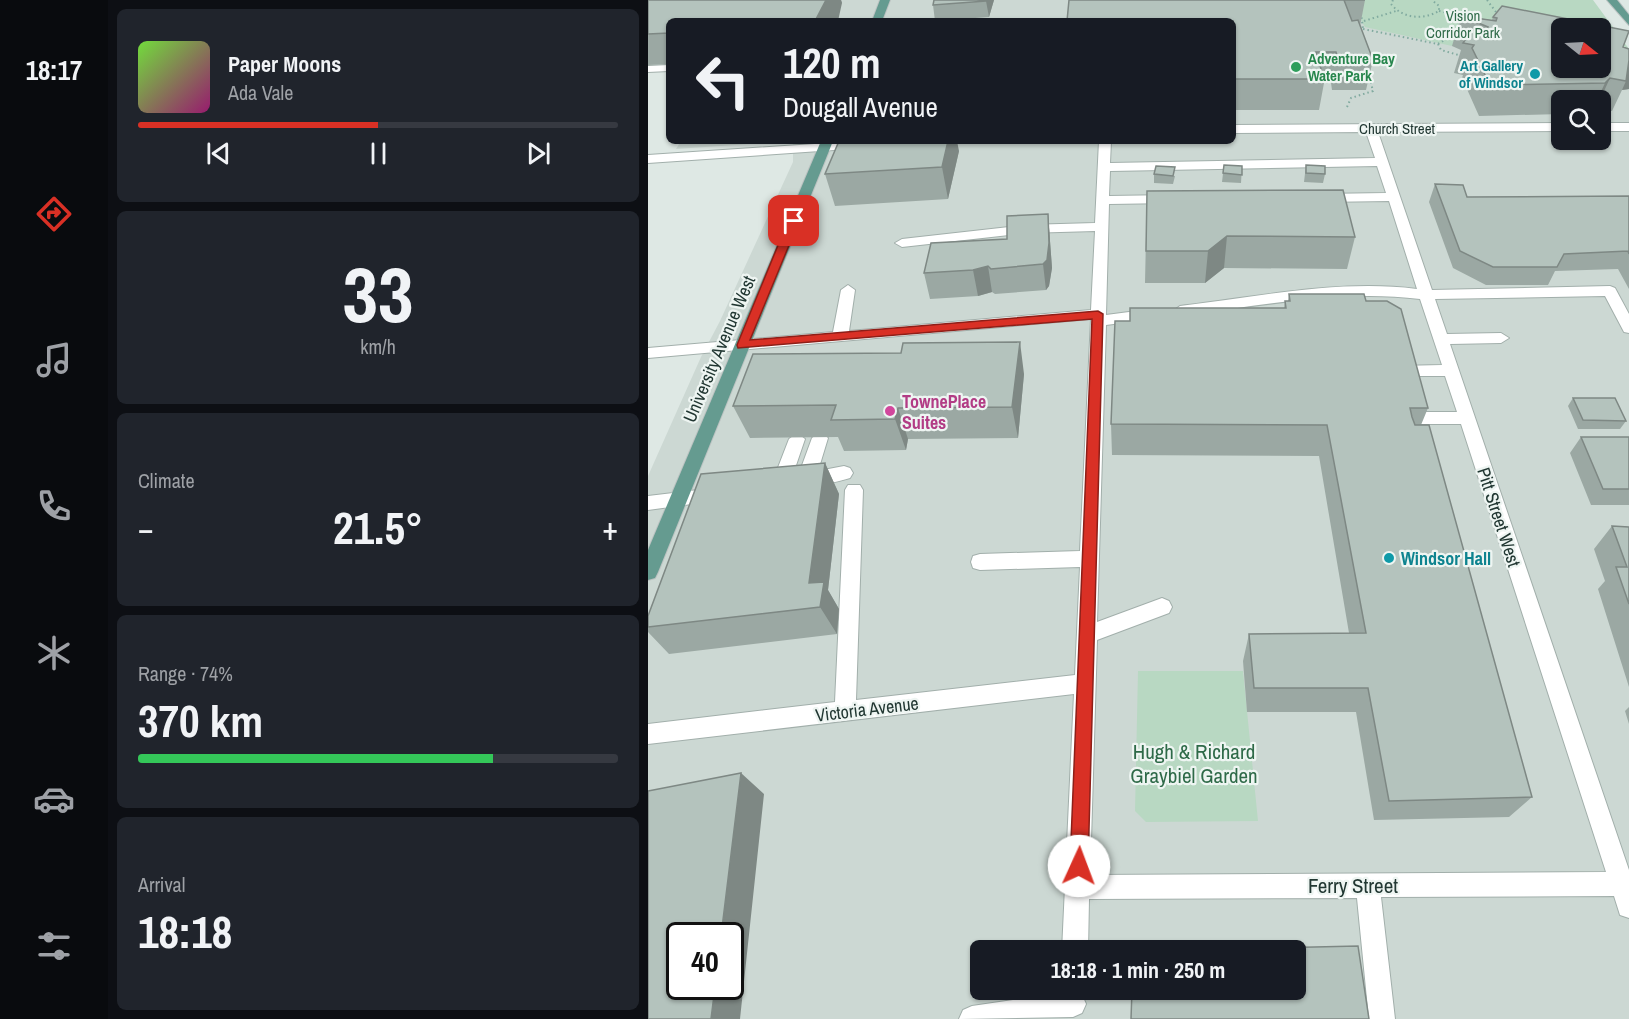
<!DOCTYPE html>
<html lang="en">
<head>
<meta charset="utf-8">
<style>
  :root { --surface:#171b24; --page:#20242c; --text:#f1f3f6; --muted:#9ea1a6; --line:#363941; --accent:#d93025 }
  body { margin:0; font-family:"Archivo Narrow",sans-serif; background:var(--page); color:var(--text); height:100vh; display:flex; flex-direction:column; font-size:22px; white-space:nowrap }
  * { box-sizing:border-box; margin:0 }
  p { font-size:20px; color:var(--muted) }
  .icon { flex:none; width:33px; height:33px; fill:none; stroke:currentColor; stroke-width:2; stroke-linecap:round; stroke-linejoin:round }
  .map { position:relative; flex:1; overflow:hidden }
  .drawer { display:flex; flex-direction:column; gap:9px; padding:9px; background:#0d0f14; width:540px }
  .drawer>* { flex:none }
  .guide { position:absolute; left:18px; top:18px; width:570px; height:126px; border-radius:9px; box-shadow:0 2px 4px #0004; background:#171b24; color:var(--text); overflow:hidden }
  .needle { width:39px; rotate:108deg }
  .tools { position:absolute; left:903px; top:18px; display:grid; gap:12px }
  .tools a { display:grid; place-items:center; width:60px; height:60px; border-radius:9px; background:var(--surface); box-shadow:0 2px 4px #0004; font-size:30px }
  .speed { position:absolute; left:18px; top:922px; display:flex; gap:12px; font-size:30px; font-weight:700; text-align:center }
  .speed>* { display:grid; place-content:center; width:78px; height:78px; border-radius:50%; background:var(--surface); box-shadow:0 2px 4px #0004; line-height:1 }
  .speed .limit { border:3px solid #111; border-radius:9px; background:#fff; color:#111 }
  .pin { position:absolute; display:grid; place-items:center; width:51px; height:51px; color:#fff; margin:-26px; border-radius:12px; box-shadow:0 3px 9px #0006 }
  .me { position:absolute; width:66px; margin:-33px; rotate:2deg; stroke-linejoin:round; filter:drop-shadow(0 0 4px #0008) }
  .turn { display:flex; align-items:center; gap:21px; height:126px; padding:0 18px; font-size:27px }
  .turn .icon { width:78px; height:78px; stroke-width:2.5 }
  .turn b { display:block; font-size:42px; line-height:51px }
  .big { font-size:45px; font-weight:700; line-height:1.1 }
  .drawer .widget { flex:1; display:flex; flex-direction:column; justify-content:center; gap:9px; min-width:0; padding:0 21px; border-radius:9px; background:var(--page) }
  .drawer .dial { align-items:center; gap:0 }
  .dial b { font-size:78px; line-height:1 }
  .song { display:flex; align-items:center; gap:18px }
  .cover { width:72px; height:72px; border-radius:9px; background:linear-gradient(135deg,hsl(100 70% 55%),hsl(320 70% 35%)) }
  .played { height:6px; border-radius:3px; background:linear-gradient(90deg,var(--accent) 50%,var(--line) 50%) }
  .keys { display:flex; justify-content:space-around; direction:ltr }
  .heat { display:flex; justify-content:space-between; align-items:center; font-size:33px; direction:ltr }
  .charge { height:9px; border-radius:4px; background:linear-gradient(90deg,#34c759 74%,var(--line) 0) }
  .trip { position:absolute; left:322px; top:940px; width:336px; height:60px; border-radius:9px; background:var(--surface); box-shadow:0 2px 4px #0004; font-weight:700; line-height:60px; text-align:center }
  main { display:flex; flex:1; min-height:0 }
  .tab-bar { display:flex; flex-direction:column; width:108px; justify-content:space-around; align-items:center; background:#090b0e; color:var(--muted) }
  .tab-bar .icon { width:42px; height:42px }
  .tab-bar .active { color:var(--accent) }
  .tab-bar b { font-size:27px; color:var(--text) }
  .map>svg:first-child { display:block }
  .built { fill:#ccd8d3; fill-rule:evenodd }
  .green { fill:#b8d8c2 }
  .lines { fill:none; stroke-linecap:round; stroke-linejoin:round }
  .minor-casing { stroke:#a2afab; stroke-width:2 }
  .major-casing { stroke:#bcc3c2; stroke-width:2 }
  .path { stroke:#80aa9f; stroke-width:2; stroke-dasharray:1.5 3; stroke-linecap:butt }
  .minor { fill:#fff; fill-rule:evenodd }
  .major { fill:#659b90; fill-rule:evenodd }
  .wall { fill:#9ba8a3 }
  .shaded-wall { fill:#7e8884 }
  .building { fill:#b4c3bd; stroke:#7e8884; stroke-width:1.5; fill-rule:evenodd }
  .route { fill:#d93025; stroke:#8d1f18; stroke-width:1.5 }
  .leisure-dot { fill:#2e9e5b; stroke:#eef5f2; stroke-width:2 }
  .culture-dot { fill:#0f9aa8; stroke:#eef5f2; stroke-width:2 }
  .hotel-dot { fill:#d1479c; stroke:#eef5f2; stroke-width:2 }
  .labels { text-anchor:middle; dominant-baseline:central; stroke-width:4.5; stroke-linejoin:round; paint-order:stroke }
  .far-park-label { font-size:15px; fill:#2e6a48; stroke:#eef5f2 }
  .far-leisure-label { font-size:15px; font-weight:bold; fill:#27864d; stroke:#eef5f2; text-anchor:start }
  .far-culture-label { font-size:15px; font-weight:bold; fill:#0d838f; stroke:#eef5f2; text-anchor:end }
  .far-street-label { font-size:15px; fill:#213732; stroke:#eef5f2 }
  .street-label { font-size:18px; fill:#213732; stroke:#eef5f2 }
  .hotel-label { font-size:18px; font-weight:bold; fill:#b23c85; stroke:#eef5f2; text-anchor:start }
  .culture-label { font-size:18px; font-weight:bold; fill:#0d838f; stroke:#eef5f2; text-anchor:start }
  .near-park-label { font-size:21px; fill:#2e6a48; stroke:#eef5f2 }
  .near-street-label { font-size:21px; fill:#213732; stroke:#eef5f2 }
</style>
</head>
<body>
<main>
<nav class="tab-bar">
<b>18:17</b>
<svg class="icon active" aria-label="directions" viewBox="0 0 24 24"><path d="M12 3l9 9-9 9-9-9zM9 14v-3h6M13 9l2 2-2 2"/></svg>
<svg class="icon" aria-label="music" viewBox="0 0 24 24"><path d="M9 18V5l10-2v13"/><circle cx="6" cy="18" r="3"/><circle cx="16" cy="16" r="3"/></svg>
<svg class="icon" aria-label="phone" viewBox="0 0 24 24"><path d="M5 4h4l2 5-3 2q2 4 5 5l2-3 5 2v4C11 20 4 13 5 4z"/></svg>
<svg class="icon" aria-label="climate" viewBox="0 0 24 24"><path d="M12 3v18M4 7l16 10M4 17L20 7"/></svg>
<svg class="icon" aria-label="car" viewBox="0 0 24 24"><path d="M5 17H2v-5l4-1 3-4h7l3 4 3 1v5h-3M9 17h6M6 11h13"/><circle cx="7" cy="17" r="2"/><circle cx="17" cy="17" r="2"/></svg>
<svg class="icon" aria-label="filters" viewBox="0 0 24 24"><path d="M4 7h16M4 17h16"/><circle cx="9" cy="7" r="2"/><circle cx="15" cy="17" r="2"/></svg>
</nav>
<section class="drawer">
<div class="widget">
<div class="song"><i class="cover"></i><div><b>Paper Moons</b><p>Ada Vale</p></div></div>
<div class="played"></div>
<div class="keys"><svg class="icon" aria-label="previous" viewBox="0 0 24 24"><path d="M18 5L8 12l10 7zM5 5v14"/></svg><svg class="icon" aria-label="pause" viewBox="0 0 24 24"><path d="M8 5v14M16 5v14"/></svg><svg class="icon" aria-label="next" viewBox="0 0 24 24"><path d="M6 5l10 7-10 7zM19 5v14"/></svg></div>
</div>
<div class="widget dial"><b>33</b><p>km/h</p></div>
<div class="widget"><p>Climate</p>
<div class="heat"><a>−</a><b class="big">21.5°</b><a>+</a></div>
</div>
<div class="widget"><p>Range · 74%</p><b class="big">370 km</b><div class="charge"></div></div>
<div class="widget"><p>Arrival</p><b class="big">18:18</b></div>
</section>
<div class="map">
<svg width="981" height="1019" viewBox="0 0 981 1019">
  <rect width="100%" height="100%" fill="#dee8e4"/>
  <path class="built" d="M172,0h529l213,68 67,-4v955h-981v-543l53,-119 19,-36 73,-159v-21h440v-120h-564v49l-21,2v-63zM914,100h38v40h-38zM32,936h50v51h-50zM333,951h315v39h-315z
    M33,141h111l-116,8z"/>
  <path class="green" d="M701,0h244l36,49v15l-29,-36h-38l-110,18 -87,-19z
    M490,671h105l15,150 -112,1 -11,-11z"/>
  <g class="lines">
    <defs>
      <path id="minor" d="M21,65v6l-21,1v-6z
        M914,123v8l-184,1 54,158 178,-4 5,2 14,26v19l-5,-1 -19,-36 -170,3 12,35 54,-1 8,5 -8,5 -51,1 179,526v48l-9,-3 -6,-19 -233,1 14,122h-26l-12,-121 -268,1 -1,52h-26l12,-257 -426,50v-20l187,-22 10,-212 3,-5h12l3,5 -7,210 219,-25 5,-108 -100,3 -7,-2 -2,-6 2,-6 7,-2 100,-3 11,-232 -443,39v-10l185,-16 8,-42 7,-5 7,5 -6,41 242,-21 4,-79 -69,2 -124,14 -7,-4 7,-4 124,-14 69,-2 4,-82h12l-1,22 265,-5 -9,-26 -133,1v-8zM729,166l9,27 -64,1 -6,4 6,4 67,-1 28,88c-78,-10 -159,8 -237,17l-7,5 7,5c79,-10 161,-27 240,-17l22,66 -44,1 -8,5 8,5h47l12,36h-47l-8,6 8,6h51l145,448 -516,3 7,-235 72,-27 3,-6 -3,-6 -7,-3 -65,24 9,-297 46,-6 7,-5 -7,-5 -46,6 3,-111 63,-1 6,-4 -6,-4 -63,1 1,-25z
        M952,123h29v8h-29z
        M211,141l4,1v6l-215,15v-8z
        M172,432l8,6 -10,33 26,-5 6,2 3,5 -3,5c-14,4 -36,10 -50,6l-3,-5 15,-41z
        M149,433l8,6 -15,44 -3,5h-12l-3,-5 17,-44z
        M67,488l6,2 3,5 -3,5 -73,10v-14z
        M425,991l9,4 4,9 -4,9 -9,4 -114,2 4,-9 9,-4z"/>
      <path id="major" d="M232,0h10l-8,21h-10z
        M959,0h10l12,15v10z
        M173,141h12l-175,431 -3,6 -7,2v-30z"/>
    </defs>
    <use href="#minor" class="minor-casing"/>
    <use href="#major" class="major-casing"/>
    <path class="path" d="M745,0l-2,4c12,15 32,16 48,7v-5l-7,-6
      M839,0l12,16
      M791,11l31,7
      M713,13l2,16
      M716,21l32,-10
      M713,33l2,-4 75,15 22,-13
      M790,44l3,6 21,6
      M699,107l4,-9 22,-7 -5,-19"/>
    <use href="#minor" class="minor"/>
    <use href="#major" class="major"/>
  </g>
  <path class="wall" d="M0,0h193l1,3 -173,18v43l-21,1z
    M286,0h60l-5,17 -54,4 -2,-16z
    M421,0h296l-5,26 13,34 -7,30h-34l-1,-7h-7l-5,27h-86v-89z
    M813,16l31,4 1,-3 130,30 6,42 -7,1 -10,21 -12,-1v-10h-38v14l-83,2 -17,-38 1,-3 -9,-2 7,-23 -9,-4z
    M311,151l-11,48 -113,7 -10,-32z
    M576,165l18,1 -1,17 -19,-1z
    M658,165l19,9 -2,9 -19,-1z
    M506,174l21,2 -2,8 -19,-1z
    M787,184l32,13 162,-1v93l-11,-20 -63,2 -7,14h-62l-33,-17 -24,-66z
    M499,191l208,46 -8,32 -123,-1 -19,15h-60z
    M400,214l4,54 -3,18 -3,4 -51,4 -3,-2 -14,4 -48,3 -6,-26 83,-34z
    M641,294l77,7 62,107 -7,17 111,372 -23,20 -135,3 -18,-108h-109l-4,-51 6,-27 100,-1 -30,-177 -207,-1 -1,-31 19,-103 154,-13 1,-7h3z
    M376,374l-6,64 -110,1 -2,11 -62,1 -6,-14 -88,1 -17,-32z
    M925,398l53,23 -6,8h-42l-10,-23z
    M933,437h48v68h-38l-21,-52z
    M177,463l14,31 -11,96 11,19 -2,25 -168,20 -21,-22v-16z
    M964,526l17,1v160l-31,-98 7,-8 -11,-32z
    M981,707v17l-4,-13z"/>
  <path class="shaded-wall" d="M178,0h15l1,3 -4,18h-23z
    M339,0h7l-5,17 -3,-16z
    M981,60v29l-7,1 4,-9z
    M962,78l-10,22h-3l8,-17z
    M300,141h9l2,10 -11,48 -6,-32z
    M400,214l4,54 -3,18 -3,4 -3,-26z
    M579,236l-3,32 -19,15 3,-32z
    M340,266l4,26 -14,4 -5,-26z
    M372,342l4,32 -6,64 -6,-31z
    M250,408l10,31 -2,11 -11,-31z
    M177,463l14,31 -11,96 11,19 -2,25 -17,-27 -11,-24z
    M93,773l23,21 -24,225h-29l4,-32h15v-51h-9z"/>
  <path class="building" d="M0,0h178l-11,21h-146v12l-21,1z
    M286,0h53l-1,1 -53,4z
    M421,0h296h-21l8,21 6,-1 15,40h-35l-2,-8h-20l8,27h-91v-58h-166z
    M854,6l127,25 -6,16 6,2v11l-3,21 -16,-3 -5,5 -115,2 -18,-37 2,-3 -11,-2 9,-13 13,3 3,-6 -27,-11 35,5 1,-3 -4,-1zM914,28h38v40h-38z
    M191,141h109l-6,26 -117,7z
    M576,165l18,1v9l-19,-2z
    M658,165l19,1v8l-19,-1z
    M508,166l19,1 -2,9 -19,-2z
    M787,184l28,1 4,12 162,-1v58l-1,-3 -64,3 -7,13h-64l-33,-16z
    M695,190l12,47 -128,-1 -19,15h-62l1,-60z
    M400,214l1,29 -2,17 -4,4 -52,5 -3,-3 -15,4 -49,3 7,-30 76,-4v-23z
    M641,294h75l2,7h21l14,8 27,99h-18l2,9 3,8h14l103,372 -143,4 -21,-113h-114l-5,-54 117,-1 -39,-208 -216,-1 4,-103h15v-13h156l-1,-7h5z
    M372,342l-8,65 -114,1 -3,11 -64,1 5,-15 -103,1 20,-52 148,-1 2,-10z
    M925,398h42l11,23 -43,-1z
    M933,437h48v52h-26z
    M177,463l-16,120 15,-1 -4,25 -172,20v-11l53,-142z
    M964,526l17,1v77l-13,-37h11z
    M93,773l-20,163h-41v51h35l-4,32h-63v-228z
    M710,946l11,73h-238l1,-29h164v-39h-157z"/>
  <path class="route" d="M146,218l5,3 -49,119 348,-29 5,3 -15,552 -3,6 -6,3 -7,-3 -2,-6 22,-547 -354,29 -1,-3 51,-124z"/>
  <circle class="leisure-dot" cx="648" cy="67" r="6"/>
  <g class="culture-dot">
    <circle cx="887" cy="74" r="6"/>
    <circle cx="741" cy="558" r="6"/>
  </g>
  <circle class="hotel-dot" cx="242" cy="411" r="6"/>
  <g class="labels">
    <g class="far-park-label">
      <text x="815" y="15">Vision<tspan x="815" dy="17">Corridor Park</tspan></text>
    </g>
    <g class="far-leisure-label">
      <text x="660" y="58">Adventure Bay<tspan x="660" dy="17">Water Park</tspan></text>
    </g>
    <g class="far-culture-label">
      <text x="875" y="65">Art Gallery<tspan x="875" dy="17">of Windsor</tspan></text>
    </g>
    <g class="far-street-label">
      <text x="749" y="128">Church Street</text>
    </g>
    <g class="street-label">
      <text transform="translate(71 349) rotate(-67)">University Avenue West</text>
      <text transform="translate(851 517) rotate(72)">Pitt Street West</text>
      <text transform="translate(219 709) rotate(-7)">Victoria Avenue</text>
    </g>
    <g class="hotel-label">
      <text x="254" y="401">TownePlace<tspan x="254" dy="21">Suites</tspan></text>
    </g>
    <g class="culture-label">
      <text x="753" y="558">Windsor Hall</text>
    </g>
    <g class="near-park-label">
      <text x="546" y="751">Hugh &amp; Richard<tspan x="546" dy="24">Graybiel Garden</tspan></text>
    </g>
    <g class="near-street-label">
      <text x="705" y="885">Ferry Street</text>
    </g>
  </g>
</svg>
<div class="tools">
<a><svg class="needle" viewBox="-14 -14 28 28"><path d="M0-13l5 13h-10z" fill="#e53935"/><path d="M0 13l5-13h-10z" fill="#9ea1a6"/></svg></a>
<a><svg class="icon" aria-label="search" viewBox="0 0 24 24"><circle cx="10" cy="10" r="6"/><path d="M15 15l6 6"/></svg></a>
</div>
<div class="speed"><div class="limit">40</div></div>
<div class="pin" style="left:146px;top:221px;background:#d93025"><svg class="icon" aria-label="arrive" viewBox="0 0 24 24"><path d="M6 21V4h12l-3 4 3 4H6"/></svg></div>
<svg class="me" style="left:431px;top:866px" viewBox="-20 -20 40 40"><circle r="19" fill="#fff"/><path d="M0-13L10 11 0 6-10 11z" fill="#d93025"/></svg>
<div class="trip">18:18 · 1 min · 250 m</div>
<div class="guide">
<div class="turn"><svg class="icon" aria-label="left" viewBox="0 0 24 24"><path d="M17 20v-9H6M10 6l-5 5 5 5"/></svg><div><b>120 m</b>Dougall Avenue</div></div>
</div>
</div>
</main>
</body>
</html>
